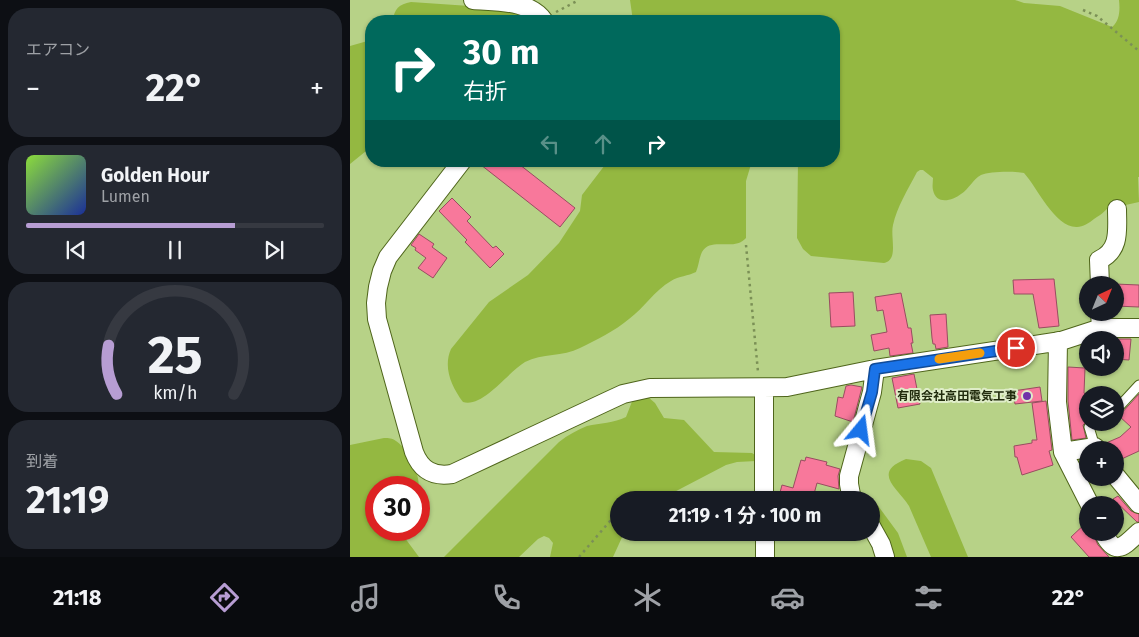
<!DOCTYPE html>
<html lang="ja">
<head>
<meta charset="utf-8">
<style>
  :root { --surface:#171b24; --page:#242831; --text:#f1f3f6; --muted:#9ea1a6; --line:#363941; --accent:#b79dd3 }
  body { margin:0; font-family:"Fira Sans","Noto Sans JP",sans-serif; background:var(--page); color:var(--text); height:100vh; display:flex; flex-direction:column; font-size:19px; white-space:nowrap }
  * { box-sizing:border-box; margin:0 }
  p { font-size:16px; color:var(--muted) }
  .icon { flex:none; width:28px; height:28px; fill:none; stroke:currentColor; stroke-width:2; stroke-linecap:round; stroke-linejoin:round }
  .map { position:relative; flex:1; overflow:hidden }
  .details { display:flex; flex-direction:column; gap:8px; padding:8px; background:#0d0f14; width:350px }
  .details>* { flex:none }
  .hud { position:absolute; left:15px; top:15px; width:475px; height:152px; border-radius:20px; box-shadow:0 1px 4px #0004; background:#00695c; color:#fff; overflow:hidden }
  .needle { width:32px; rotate:43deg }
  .tools { position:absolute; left:729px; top:276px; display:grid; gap:10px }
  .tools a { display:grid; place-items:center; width:45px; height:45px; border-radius:50%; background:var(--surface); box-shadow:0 1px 4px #0004; font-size:25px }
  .speed { position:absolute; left:15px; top:476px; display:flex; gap:10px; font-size:25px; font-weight:700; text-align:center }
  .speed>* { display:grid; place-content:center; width:65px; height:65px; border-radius:50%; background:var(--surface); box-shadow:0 1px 4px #0004; line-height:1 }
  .speed .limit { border:8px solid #d22; background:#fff; color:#111 }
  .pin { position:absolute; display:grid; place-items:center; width:42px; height:42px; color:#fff; margin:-21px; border:2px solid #fff; border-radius:50%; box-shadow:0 1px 5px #0007 }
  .me { position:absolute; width:55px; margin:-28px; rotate:16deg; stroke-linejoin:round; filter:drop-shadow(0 0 4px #0008) }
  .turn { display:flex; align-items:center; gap:18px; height:105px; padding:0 15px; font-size:22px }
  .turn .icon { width:65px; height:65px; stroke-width:2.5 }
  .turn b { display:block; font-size:35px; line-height:42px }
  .lanes { display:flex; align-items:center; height:48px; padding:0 15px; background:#0003; justify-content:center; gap:25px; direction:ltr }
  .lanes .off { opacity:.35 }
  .big { font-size:38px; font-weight:700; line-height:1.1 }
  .details .card { flex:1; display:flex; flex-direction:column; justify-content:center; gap:8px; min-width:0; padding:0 18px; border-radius:20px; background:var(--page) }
  .details .dial { align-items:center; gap:0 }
  .dial svg { height:130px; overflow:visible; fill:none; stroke:var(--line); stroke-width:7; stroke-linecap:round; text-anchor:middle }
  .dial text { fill:var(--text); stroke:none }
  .song { display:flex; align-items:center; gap:15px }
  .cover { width:60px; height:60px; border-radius:8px; background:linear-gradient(135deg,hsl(90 70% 55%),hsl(230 70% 35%)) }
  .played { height:5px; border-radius:2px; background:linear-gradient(90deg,var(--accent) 70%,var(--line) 70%) }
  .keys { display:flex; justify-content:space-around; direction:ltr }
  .heat { display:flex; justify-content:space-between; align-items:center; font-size:28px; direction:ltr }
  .trip { position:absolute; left:260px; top:491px; width:270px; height:50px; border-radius:25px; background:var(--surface); box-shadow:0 1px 4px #0004; font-weight:700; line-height:50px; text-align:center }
  .dock { display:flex; height:80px; justify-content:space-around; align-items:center; background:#090b0e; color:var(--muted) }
  .dock .icon { width:35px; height:35px }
  .dock .active { color:var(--accent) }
  .dock b { font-size:22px; color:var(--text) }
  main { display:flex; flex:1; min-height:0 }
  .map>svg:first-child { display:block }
  .green { fill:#94b841 }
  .building { fill:#f8789b; stroke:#984d60 }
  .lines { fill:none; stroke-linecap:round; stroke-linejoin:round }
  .service-casing { stroke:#4f651b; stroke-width:11 }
  .minor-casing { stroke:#4f651b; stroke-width:20 }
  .path { stroke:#7b9056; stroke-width:2.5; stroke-dasharray:2.5 4; stroke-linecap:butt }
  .service { stroke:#fff; stroke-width:9 }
  .minor { stroke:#fff; stroke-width:18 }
  .route-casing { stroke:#114b97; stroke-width:12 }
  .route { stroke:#1a73e8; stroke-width:9 }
  .slow { stroke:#f59e0b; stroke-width:9 }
  .poi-dot { fill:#7133a9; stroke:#dfedc8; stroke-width:2 }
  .labels { text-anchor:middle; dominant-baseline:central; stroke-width:4; stroke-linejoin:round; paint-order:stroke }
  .poi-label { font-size:12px; font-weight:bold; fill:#212b0d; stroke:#dfedc8; text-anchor:end }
</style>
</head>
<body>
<main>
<section class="details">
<div class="card"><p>エアコン</p>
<div class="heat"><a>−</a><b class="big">22°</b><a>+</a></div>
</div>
<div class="card">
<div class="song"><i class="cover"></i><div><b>Golden Hour</b><p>Lumen</p></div></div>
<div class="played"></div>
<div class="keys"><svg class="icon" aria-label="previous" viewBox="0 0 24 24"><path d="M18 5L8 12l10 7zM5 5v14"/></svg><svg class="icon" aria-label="pause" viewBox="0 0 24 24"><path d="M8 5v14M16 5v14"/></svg><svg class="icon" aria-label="next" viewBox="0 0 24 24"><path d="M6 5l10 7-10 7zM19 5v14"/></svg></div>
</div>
<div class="card dial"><svg viewBox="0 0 100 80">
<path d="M14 69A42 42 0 1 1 86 69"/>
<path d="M14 69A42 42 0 0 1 9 39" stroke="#b79dd3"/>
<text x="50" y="56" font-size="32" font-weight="700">25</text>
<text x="50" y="72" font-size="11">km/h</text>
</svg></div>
<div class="card"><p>到着</p><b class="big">21:19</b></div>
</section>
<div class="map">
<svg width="789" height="557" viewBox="0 0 789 557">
  <rect width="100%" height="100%" fill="#b7d287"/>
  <path class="green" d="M280,0h385l9,3 36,3 52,21c8,-6 8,-18 7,-27h20v177h-1l1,25 -18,4h-8l-1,-6c-3,9 -10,14 -18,19 -5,4 -11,8 -17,8 -22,1 -40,-40 -53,-54 -9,-2 -34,-2 -43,2 -8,4 -12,14 -20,19 -9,7 -25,11 -28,-4 -1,-4 0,-8 0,-12l-10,-8h-3l-3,2c-9,17 -20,35 -24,53 -3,12 6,35 -9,38l-73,-7 -8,-7 -6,-11 1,-77h36v-140h-201z
    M61,2l102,7 11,4 9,8h-140c1,-12 6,-17 18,-19z
    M21,40v107l-21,17v-118z
    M258,161h144l-6,20v57c-12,14 -35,-2 -44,14 -3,6 -3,13 -6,20 -8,4 -17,4 -25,9 -16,9 -27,27 -42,38 -14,12 -33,21 -49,29 -17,9 -38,5 -55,14 -17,10 -42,46 -62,40 -12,-16 -20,-35 -12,-53l38,-47 39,-27 31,-32 21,-32 2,-16z
    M298,397l7,6 9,15 20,2 30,32 38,1 3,2 1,6 -19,1 -11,3 -67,35h-40v32l5,1 -11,24h-63l3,-14 -4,-5 -5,-2 -6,3 -19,18h-75l115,-115c9,-7 18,-12 28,-16 13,-3 27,-3 39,-9l7,-18z
    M34,438c5,0 8,0 12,3 10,6 26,36 22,46l-42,1v42h23l20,27h-69v-112z
    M556,459l15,2 10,7 37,89h-37l-22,-51c-11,-18 -38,-33 -3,-47z
    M526,503l22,30 9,24h-17l-19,-41v-12z"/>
  <path class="building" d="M126,161h39l60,47 -15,19z
    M102,198l19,19 -4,4 26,27 3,-2 8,8 -14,14 -25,-26 2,-2 -28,-29z
    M69,234l15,10 -2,3 15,11 -14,20 -15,-10 8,-10 -11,-8 1,-2 -5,-3z
    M704,279l5,47 -20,2 -6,-34h-19l-1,-14z
    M765,284l24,1v22l-24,-1z
    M503,292l2,34 -24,1 -2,-34z
    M551,293l7,35h3l2,15h-2l2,10 -23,3 -1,-8 -15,3 -3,-16 16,-3 -4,-22 -6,1 -2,-14z
    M596,314l2,33 -12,2 -1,-5h-2l-1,-6 -2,-23z
    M765,339h16l-2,21 -14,-1z
    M718,367l17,1 -1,25 4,4v24l-5,4 3,13 -14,2 -4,-39z
    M564,374l6,30 -22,4 -6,-30z
    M501,385l11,2 -9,35 -18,-6 3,-19 5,1 3,-12z
    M690,387l2,14 -27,3 -2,-13z
    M789,394v57l-24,11v-12h-7l-2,-7 14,-6 11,-10 -12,-11z
    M696,401l6,49 -3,1 4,14 -31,10 -5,-18h-2l-1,-11 18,-3v-3h5l-5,-37z
    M456,457l21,5 -1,3 14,4 -2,7 1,13 -22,-6 -3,11 9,3 -1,3h-44l4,-15 11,3 8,-28 4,1z
    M768,496l13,15 8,3v8h-2l-24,-23z
    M738,521v11h4l6,13 11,12h-20l-18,-20z"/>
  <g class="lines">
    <defs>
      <path id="service" d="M765,411l24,-26
        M745,447l-6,-20 8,-5"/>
      <path id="minor" d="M123,0c24,2 57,0 71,21
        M112,161l-74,96 -6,14 -4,16 -2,16 1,16 37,133c7,18 19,25 38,22l158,-74 13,-6 27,-6 137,-1 88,-18 186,-28 40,-13h38
        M750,285l-1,-25c22,-10 18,-31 18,-51
        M750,312l1,16
        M708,341l-1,61 6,50 27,53
        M414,389v111
        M713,452l32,-5 3,3
        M765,475l24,29
        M502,500l-3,-16v-8l23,-84 3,-23
        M521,526l10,18 4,13
        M415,532v25
        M753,532c12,25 20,15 36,0"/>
    </defs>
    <use href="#service" class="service-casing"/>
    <use href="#minor" class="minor-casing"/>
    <path class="path" d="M733,10l14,6 42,35
      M206,12l23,-12
      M396,245l12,127
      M229,557l38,-44"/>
    <use href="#service" class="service"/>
    <use href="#minor" class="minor"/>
  </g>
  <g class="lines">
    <defs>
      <path id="route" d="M511,430l11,-38 3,-23 141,-21"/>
    </defs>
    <use href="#route" class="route-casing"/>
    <use href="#route" class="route"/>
    <path class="slow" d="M589,359l41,-6"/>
  </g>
  <circle class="poi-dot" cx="677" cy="396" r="5"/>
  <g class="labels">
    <g class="poi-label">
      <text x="667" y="396">有限会社高田電気工事</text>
    </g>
  </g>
</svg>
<div class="tools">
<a><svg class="needle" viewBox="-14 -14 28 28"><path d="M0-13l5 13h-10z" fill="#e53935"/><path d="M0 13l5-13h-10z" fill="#9ea1a6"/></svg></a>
<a><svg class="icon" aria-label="sound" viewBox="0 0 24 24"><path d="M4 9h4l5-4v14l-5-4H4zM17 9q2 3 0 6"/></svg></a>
<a><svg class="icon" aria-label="layers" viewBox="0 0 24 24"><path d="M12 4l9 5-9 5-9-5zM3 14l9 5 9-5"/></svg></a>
<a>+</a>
<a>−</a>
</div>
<div class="speed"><div class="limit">30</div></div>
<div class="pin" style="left:666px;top:348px;background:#d93025"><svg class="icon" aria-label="arrive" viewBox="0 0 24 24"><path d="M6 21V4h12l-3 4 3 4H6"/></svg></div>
<svg class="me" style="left:511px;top:430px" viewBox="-20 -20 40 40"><path d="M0-17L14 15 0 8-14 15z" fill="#1a73e8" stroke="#fff" stroke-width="4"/></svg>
<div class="trip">21:19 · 1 分 · 100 m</div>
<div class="hud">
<div class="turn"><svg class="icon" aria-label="right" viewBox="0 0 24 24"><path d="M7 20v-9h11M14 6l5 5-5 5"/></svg><div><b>30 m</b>右折</div></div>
<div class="lanes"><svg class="icon off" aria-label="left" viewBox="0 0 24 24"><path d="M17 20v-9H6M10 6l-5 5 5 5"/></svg><svg class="icon off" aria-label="ahead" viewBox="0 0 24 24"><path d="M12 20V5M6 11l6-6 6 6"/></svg><svg class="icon" aria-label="right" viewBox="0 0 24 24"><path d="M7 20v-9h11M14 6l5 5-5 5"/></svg></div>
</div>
</div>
</main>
<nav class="dock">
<b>21:18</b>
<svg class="icon active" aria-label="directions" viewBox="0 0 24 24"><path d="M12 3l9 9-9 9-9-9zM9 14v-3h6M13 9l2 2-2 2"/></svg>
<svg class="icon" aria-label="music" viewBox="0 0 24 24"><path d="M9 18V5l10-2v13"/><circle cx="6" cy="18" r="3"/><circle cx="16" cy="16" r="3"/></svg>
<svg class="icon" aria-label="phone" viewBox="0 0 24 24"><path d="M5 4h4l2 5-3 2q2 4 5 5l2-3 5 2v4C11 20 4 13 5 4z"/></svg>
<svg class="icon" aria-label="climate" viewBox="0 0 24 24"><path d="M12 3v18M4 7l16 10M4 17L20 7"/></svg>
<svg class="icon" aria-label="car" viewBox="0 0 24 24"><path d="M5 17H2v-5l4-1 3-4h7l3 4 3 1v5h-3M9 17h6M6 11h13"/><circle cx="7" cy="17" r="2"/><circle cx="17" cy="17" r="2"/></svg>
<svg class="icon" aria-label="filters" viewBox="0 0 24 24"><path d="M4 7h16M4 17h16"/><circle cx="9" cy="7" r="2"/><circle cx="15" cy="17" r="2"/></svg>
<b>22°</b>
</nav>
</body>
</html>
